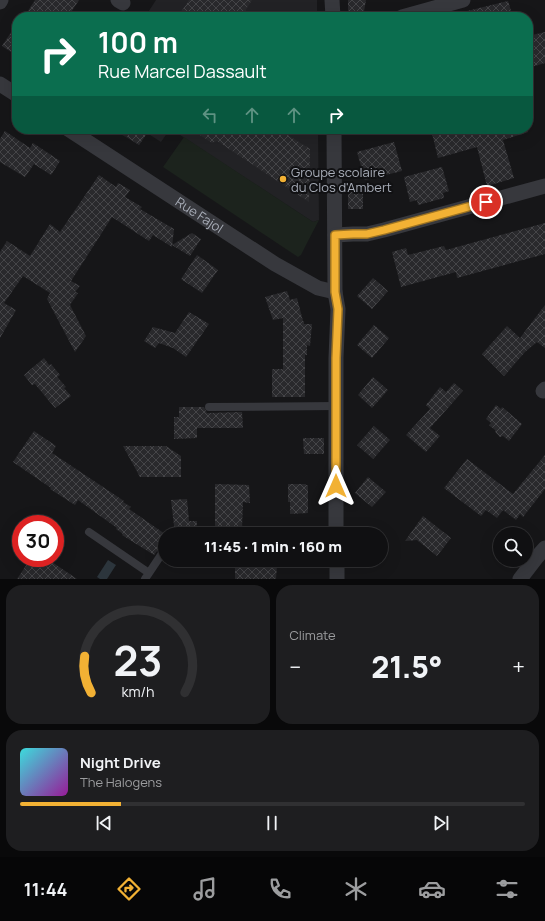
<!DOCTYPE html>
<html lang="en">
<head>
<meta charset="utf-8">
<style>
  :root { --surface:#101012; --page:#1e1e20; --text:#f1f3f6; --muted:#9c9d9f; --line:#303032; --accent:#f2b134 }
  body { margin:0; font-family:Manrope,sans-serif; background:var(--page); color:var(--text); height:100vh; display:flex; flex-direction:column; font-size:15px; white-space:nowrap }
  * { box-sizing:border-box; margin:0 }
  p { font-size:13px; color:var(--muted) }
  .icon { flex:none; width:22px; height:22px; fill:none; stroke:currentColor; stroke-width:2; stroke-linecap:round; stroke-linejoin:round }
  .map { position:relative; height:579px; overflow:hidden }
  .sheet { display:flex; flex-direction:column; gap:6px; padding:6px; background:#09090a; flex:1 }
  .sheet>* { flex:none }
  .banner { position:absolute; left:12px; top:12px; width:521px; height:122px; border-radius:16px; box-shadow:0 4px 16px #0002,0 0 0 1px var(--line); background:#0b6e4f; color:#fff; overflow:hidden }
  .buttons { position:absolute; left:493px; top:527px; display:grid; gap:8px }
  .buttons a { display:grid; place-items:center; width:40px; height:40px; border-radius:50%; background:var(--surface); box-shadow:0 4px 16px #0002,0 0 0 1px var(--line); font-size:20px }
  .speed { position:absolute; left:12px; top:515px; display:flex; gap:8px; font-size:20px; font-weight:700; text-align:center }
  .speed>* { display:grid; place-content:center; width:52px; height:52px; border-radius:50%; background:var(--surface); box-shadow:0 4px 16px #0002,0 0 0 1px var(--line); line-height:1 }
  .speed .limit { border:6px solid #d22; background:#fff; color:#111 }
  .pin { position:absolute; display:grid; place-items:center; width:34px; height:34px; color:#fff; margin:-17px; border:2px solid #fff; border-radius:50%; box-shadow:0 1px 4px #0007 }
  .me { position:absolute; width:44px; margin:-22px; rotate:0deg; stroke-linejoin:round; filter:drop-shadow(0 0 3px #0008) }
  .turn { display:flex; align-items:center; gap:14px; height:84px; padding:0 20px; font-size:18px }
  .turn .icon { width:52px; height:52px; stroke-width:2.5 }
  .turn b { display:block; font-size:28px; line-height:34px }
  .lanes { display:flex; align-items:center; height:38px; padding:0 20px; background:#0003; justify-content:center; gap:20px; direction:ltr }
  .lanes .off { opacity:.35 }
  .big { font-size:30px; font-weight:800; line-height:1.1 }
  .sheet .tile { flex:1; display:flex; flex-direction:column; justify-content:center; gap:6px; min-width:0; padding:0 14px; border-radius:16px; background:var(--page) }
  .sheet .dial { align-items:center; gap:0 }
  .dial svg { height:104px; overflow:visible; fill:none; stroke:var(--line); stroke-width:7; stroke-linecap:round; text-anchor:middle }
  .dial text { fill:var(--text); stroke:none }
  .song { display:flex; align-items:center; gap:12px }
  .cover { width:48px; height:48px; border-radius:6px; background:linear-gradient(135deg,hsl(180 70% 55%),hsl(300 70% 35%)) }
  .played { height:4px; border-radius:2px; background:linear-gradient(90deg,var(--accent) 20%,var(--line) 20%) }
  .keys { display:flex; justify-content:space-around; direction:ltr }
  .heat { display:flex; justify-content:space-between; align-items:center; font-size:22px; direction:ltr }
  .sheet .tiles { flex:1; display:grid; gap:6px; grid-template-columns:1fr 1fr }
  .tile:last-child { grid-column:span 2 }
  .trip { position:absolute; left:158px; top:527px; width:230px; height:40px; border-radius:20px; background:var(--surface); box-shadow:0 4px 16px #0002,0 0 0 1px var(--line); font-weight:800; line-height:40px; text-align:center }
  .dock { display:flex; height:64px; justify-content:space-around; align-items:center; background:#060607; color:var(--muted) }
  .dock .icon { width:28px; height:28px }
  .dock .active { color:var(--accent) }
  .dock b { font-size:18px; color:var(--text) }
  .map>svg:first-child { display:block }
  .built { fill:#222225 }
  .green { fill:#1c231d }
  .water { fill:#2c353c }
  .building { fill:url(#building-cross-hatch) }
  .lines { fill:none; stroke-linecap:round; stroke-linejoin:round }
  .lane { stroke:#37383d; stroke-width:8 }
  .street { stroke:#37383d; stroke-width:15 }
  .route-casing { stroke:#9d7322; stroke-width:10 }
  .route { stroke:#f2b134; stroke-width:7 }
  .poi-dot { fill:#f2b134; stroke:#111113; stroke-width:1.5 }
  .labels { text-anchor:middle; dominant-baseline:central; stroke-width:4; stroke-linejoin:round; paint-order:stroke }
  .poi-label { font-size:13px; fill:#a8adb8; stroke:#111113; text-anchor:start }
  .street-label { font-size:13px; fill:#a8adb8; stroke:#111113 }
</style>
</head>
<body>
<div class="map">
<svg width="545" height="579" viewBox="0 0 545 579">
  <defs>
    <pattern id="building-cross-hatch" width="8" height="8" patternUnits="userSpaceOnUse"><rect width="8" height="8" fill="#29292c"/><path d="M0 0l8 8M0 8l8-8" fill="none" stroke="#454548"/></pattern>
  </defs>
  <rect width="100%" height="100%" fill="#161618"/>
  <path class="built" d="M156,0h161v17h-172z
    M112,129h58l-9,13 -14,-9 -8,12z
    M171,129h147l1,91 -6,2z"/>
  <path class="green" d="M184,137l129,85 6,-2 -12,23 -6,12 -3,2 -135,-90z"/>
  <path class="water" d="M108,560l8,5 -9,14h-7l-3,-2z"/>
  <path class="building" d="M35,0h44l-11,17h-44z
    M189,0h63l-11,17h-52l-8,-5z
    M348,0h18l-3,17h-15z
    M508,1l5,16h-50v-5z
    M17,23v33l-15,-10z
    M545,32v31l-17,5v-32z
    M132,129h18l-11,16 -12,-8z
    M191,129h87l32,20 -1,53 -92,-61 -5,2z
    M431,129h96l1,3 -25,8 11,38 -27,8 -10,-39 -39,11z
    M5,131l25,17 3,-5 27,18 -9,14 -17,-11 -9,13 -25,-15v-23z
    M394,142l8,29 -37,9 -8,-28z
    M442,167l7,24 -6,2 1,5 -26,7 -1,-5 -7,2 -6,-25z
    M99,175l17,12 2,-4 12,7 -5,7 17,10 -2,2 34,20 -2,18 -19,-12 -4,6 -37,-24 -41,64 9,5 -5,6 3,1 -8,12 16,31 -11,16 -28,-53 3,-6 -27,-17 -19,27 12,7 -16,28v-86l7,-11 23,15 20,-32 10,8z
    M348,184h15v25h-15z
    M545,223v31l-88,24 -1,-6 -55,15 -9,-35 14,-4 2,7 36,-9 2,4z
    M192,233l9,6 -11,17 -18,-11z
    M197,255l21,15 -16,23 -21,-14z
    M373,278l15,13 -16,18 -15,-13z
    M287,291l3,9 7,-2 6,23h1v3h8l-2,22 -3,-1v10h-2v42h-33v-28h11v-51l-10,2 -8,-23z
    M545,305v43l-8,-6 -12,10 -21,24 -22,-22 25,-28 13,12z
    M189,312l20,12 -23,33 -13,-9 -14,-5 -4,5 -11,-7 9,-14 22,6z
    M374,325l15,13 -17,20 -15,-13z
    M44,358l5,7 2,-1 9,11 -3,2 9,10 -2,1 7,8 -16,12 -20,-24 -3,1 -8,-10z
    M373,377l15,13 -16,18 -14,-13z
    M454,383l9,8 -33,37 10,8 -14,16 -20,-17 24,-26 -4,-4 14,-18 6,5z
    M496,405l5,4 1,-2 20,17 -13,17 -6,-5 -3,1 -4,-4 -1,-3 -6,-5 2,-2 -5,-4z
    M179,407h25l3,6 35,-1 1,16h-46v10l-23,1v-22h5z
    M374,426l16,14 -17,19 -16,-14z
    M34,431l22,15 -4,7 72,48 -1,1 8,5 -2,2 36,25v7l-11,14 -32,-20 1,-1 -7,-5 1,-1 -39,-28 -3,5 -25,-16 1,-1 -38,-26z
    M303,438h21v16h-20z
    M123,446h43l15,10v21h-41z
    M545,455v34l-22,28 -3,-3 -4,6 -13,-10 -6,8 -11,-8 -5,6 -37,-28 23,-29 46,35z
    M368,477l18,15 -14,15 -17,-14z
    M215,484l34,1 1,18 -7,-1 -1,26 -27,-1z
    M288,484h18v1h2v28l-18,1v-12h-2z
    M187,499l2,22h8l-1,13h-21l-4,-34z
    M423,516l28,22 -14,18 -20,-16 -12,1z
    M31,558h15l31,21h-60z
    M235,560h33v5h9l-1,14h-41z"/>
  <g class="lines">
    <path class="lane" d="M209,407l127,-1
      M89,532l60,41
      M145,579l18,-27"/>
    <g class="street">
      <path d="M118,0l5,3"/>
      <path d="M332,0l1,17"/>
      <path d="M0,2l1,-2"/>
      <path d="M402,17l61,-17"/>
      <path d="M0,84l17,11"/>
      <path id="s1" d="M68,129l207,135 43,24 17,4"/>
      <path d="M334,129l1,163 3,17 -2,49v176"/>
      <path d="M335,235l18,-1h14l17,-4 161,-44"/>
      <path d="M543,391l2,-2"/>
      <path d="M337,560v19"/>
      <path d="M520,579l17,-22 8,-9"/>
    </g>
  </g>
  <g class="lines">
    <defs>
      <path id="route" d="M336,486v-128l2,-49 -3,-17v-57l18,-1h14l17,-4 102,-28"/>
    </defs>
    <use href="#route" class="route-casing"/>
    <use href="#route" class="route"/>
  </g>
  <circle class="poi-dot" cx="283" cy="179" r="4"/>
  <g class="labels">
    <g class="poi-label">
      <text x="291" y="172">Groupe scolaire<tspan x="291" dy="15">du Clos d'Ambert</tspan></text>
    </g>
    <g class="street-label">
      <text stroke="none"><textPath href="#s1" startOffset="157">Rue Fajol</textPath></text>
    </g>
  </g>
</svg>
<div class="buttons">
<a><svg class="icon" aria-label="search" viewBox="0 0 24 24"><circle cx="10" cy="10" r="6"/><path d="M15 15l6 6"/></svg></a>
</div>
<div class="speed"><div class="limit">30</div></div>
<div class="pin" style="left:486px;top:202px;background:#d93025"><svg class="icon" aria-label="arrive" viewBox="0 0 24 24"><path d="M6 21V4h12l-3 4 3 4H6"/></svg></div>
<svg class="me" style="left:336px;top:486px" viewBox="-20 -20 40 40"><path d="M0-17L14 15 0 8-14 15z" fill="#f2b134" stroke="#fff" stroke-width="4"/></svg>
<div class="trip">11:45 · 1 min · 160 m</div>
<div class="banner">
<div class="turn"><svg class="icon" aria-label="right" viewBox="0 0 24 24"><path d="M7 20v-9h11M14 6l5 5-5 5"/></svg><div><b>100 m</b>Rue Marcel Dassault</div></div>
<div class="lanes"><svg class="icon off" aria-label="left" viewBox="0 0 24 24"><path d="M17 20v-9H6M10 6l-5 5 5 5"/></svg><svg class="icon off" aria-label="ahead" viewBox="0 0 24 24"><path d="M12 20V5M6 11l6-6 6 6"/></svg><svg class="icon off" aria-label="ahead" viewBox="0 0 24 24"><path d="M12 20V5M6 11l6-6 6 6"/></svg><svg class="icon" aria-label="right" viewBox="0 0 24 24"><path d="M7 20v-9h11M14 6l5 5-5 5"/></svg></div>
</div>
</div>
<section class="sheet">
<div class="tiles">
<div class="tile dial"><svg viewBox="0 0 100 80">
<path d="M14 69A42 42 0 1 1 86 69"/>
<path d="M14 69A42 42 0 0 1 9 41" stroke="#f2b134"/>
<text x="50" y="56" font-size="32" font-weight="700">23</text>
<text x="50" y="72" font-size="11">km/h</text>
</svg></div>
<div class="tile"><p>Climate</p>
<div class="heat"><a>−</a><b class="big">21.5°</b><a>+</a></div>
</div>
<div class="tile">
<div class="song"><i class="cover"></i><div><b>Night Drive</b><p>The Halogens</p></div></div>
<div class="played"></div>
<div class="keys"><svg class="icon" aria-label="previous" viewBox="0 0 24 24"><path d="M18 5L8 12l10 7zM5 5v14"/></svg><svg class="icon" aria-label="pause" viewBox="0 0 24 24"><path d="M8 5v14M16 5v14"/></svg><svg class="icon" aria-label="next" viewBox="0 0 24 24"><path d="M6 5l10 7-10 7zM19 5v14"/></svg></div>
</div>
</div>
</section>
<nav class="dock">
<b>11:44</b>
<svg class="icon active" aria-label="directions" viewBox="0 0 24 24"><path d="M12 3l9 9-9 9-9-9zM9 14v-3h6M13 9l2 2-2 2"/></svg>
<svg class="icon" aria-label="music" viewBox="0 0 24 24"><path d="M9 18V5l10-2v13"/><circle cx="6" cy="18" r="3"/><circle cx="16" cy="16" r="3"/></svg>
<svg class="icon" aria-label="phone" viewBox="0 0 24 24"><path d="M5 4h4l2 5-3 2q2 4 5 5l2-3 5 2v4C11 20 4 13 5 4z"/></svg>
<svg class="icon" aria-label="climate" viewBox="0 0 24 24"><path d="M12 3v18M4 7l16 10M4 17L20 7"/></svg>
<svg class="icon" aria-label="car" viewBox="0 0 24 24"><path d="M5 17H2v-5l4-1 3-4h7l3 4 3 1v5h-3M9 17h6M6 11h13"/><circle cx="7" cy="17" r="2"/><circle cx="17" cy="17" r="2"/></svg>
<svg class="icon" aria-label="filters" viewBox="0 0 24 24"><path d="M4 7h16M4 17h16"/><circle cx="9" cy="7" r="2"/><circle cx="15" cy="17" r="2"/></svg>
</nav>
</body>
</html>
